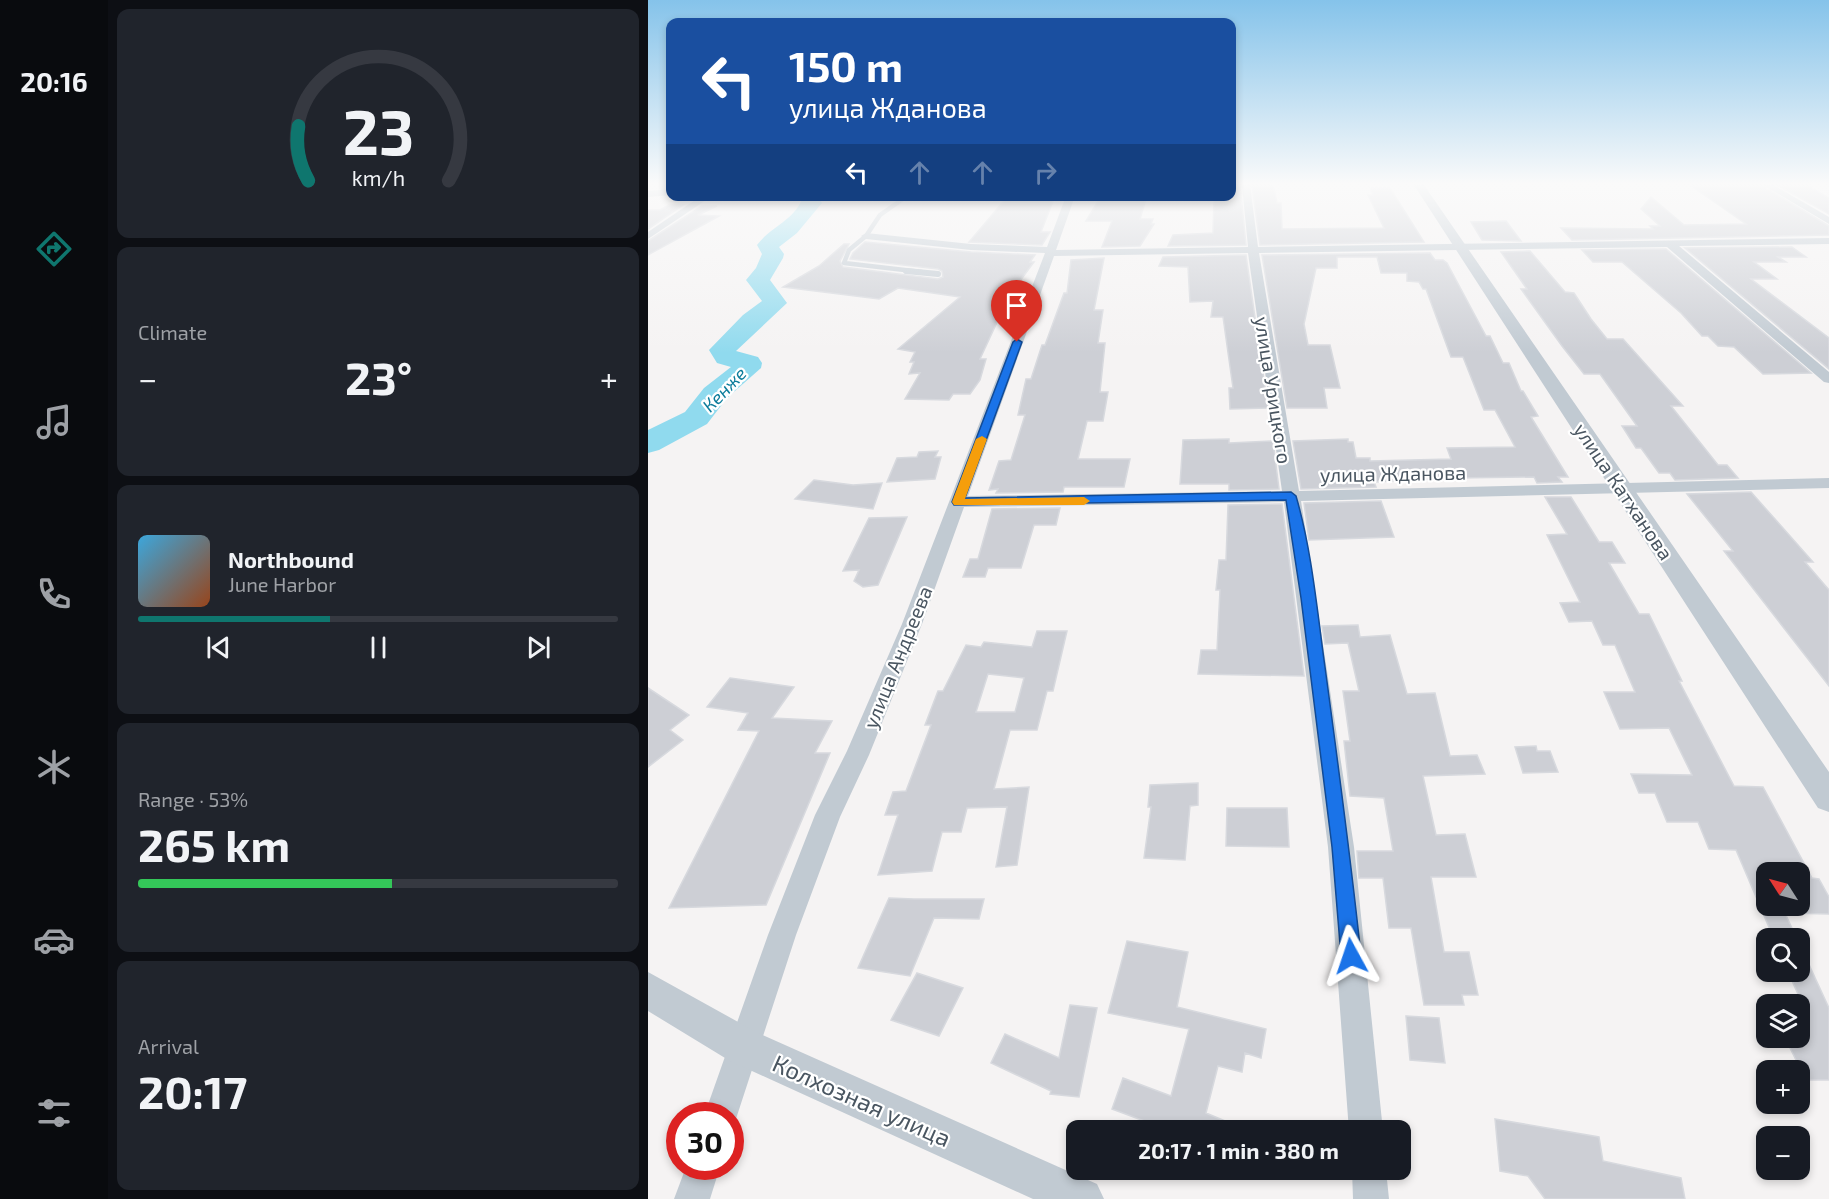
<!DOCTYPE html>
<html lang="en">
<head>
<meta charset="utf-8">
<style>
  :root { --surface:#171b24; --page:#20242c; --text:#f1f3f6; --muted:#9ea1a6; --line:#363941; --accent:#0f766e }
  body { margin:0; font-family:"Exo 2",sans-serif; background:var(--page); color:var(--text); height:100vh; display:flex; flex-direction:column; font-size:22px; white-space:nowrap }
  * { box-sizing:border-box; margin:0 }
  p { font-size:20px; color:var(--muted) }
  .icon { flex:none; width:33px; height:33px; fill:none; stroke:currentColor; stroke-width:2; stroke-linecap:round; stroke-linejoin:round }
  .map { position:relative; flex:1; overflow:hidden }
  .drawer { display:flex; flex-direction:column; gap:9px; padding:9px; background:#0d0f14; width:540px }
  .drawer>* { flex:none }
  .top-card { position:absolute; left:18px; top:18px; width:570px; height:183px; border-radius:12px; box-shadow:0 3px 9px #0003; background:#1a4fa0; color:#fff; overflow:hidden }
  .needle { width:39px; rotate:306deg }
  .buttons { position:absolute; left:1108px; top:862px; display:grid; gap:12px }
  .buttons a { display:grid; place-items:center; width:54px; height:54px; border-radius:12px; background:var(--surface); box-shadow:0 3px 9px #0003; font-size:30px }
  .speed { position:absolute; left:18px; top:1102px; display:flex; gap:12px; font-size:30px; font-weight:700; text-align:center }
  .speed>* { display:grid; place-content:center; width:78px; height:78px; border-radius:50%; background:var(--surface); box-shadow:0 3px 9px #0003; line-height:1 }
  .speed .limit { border:9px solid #d22; background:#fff; color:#111 }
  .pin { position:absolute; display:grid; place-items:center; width:51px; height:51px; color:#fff; margin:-62px -26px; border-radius:50% 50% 50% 0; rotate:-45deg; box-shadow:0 0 6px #0007 }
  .pin .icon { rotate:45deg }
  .me { position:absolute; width:66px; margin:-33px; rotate:355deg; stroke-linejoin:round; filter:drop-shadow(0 0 4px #0008) }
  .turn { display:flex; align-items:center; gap:21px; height:126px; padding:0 24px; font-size:27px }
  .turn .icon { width:78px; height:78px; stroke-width:2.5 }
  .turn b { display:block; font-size:42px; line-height:51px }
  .lanes { display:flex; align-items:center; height:57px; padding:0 24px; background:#0003; justify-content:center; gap:30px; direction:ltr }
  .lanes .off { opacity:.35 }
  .big { font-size:45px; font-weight:700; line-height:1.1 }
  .drawer .tile { flex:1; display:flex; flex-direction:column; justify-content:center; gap:9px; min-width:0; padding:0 21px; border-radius:12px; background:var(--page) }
  .drawer .dial { align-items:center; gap:0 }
  .dial svg { height:156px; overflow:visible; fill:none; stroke:var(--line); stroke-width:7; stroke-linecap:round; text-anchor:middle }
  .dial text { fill:var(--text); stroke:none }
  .song { display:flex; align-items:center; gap:18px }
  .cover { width:72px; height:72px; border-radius:9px; background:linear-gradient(135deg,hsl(200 70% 55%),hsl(20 70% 35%)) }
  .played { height:6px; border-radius:3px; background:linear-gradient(90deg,var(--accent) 40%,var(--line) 40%) }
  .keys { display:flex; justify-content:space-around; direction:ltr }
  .heat { display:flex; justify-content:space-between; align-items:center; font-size:33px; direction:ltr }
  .charge { height:9px; border-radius:4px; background:linear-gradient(90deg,#34c759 53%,var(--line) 0) }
  .trip { position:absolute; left:418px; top:1120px; width:345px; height:60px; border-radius:12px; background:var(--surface); box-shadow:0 3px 9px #0003; font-weight:700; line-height:60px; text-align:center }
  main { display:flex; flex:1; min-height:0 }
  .tab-bar { display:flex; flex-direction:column; width:108px; justify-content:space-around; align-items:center; background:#090b0e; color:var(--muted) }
  .tab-bar .icon { width:42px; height:42px }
  .tab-bar .active { color:var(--accent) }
  .tab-bar b { font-size:27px; color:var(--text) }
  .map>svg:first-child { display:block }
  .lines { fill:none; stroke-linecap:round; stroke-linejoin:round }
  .river { fill:#90daee; fill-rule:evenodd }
  .building { fill:#cdcfd5; stroke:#d7d9de; stroke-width:1.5; fill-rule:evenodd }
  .service-far1 { stroke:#c1cad2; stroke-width:4.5 }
  .service { stroke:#c1cad2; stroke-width:6 }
  .minor { fill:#c1cad2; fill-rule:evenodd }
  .tertiary { fill:#c1cad2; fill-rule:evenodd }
  .route { fill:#1a73e8; stroke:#114b97; stroke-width:1.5 }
  .slow { fill:#f59e0b }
  .labels { text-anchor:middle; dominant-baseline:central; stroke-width:4.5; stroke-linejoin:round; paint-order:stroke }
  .far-water-label { font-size:18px; font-style:italic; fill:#0c7c9b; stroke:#fff }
  .street-label { font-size:20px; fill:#4a5661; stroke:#fff }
  .near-street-label { font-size:24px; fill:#4a5661; stroke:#fff }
</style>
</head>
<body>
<main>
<nav class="tab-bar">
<b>20:16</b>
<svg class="icon active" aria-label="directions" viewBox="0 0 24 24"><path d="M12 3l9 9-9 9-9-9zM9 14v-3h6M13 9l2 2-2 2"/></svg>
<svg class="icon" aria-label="music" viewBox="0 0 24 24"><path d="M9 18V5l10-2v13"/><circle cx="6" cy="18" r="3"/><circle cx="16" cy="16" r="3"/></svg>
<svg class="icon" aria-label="phone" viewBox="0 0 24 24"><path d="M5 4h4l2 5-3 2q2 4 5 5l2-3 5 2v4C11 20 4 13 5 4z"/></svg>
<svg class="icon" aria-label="climate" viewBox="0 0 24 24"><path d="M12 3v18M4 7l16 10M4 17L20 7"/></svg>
<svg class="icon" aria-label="car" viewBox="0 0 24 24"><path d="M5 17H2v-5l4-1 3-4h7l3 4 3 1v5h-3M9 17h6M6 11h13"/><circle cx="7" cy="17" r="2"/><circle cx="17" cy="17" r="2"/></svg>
<svg class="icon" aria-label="filters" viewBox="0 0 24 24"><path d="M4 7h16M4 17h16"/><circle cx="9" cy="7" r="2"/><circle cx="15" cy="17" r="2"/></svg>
</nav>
<section class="drawer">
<div class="tile dial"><svg viewBox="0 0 100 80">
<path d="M14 69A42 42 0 1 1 86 69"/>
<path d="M14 69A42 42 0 0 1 9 41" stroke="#0f766e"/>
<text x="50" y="56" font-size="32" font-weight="700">23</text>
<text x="50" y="72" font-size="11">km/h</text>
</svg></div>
<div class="tile"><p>Climate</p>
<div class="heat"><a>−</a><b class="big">23°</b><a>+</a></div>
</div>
<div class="tile">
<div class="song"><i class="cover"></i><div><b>Northbound</b><p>June Harbor</p></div></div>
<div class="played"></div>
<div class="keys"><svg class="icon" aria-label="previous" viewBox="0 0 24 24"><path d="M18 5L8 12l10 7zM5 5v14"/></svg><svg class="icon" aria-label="pause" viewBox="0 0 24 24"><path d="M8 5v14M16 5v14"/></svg><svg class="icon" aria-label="next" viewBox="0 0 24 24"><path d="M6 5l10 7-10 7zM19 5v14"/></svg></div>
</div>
<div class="tile"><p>Range · 53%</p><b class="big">265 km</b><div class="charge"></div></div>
<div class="tile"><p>Arrival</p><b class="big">20:17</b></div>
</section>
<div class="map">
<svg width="1181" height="1199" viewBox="0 0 1181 1199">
  <rect width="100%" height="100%" fill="#f5f3f3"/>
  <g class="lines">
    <path class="river" d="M155,196h19l-2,4 2,3 -25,30 -18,14 5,7 -1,4 -13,22 17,23 -51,48 22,6 4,6 -1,5 -34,30 -20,26 -48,26 -11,3v-23l37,-18 19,-24 27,-21 -14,-4 -8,-13 34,-35 19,-14 -16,-21 10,-12 6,-14 -5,-9c14,-19 39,-25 46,-49z"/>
  </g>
  <path class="building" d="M584,185h8l6,60 -78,1 5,-11 40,-2 1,-34 18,-3z
    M604,185h21l4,18h4l1,26 102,-1 -16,-33h5l-3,-7h20l34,54 -164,3z
    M1042,185h71l68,41v9l-257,5 -11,-12 92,1 -3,-3h10l-19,-17 10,-12 33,28 62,-1z
    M1129,185h29l23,13v16z
    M360,196h47l-14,36h9l-8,13 -73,-3z
    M453,196h46l-7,23h13l-2,5h3l-14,22 -38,1 10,-26h-26z
    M21,205h14l-35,24v-19h12z
    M54,206h15l-19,9 21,1 -71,39v-14z
    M858,221l15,20 -39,-1 -11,-18z
    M217,242l106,10 64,3 -5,7h4l-32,43h3l-25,54h6l-6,21 -10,14h-17l-4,6 -44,-1 15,-26 -11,1 5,-12h-4l5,-10 -17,-3 62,-52 -62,-9 -19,11 -96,-12 36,-21 25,-22h5l-9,17 3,6 95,12 5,-2 -1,-6 -4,-2 -88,-10 3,-6z
    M1144,247l14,10h-28l8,5h-32l23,17h-26l78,59v31l-144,-121z
    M1018,249l145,124 -48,1 -29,-27 -16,-1 -10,-10h-6l-21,-23 -59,-51h-29l-11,-12z
    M882,251l35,41 9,1 17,26 16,20h16l60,67h-12l47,59h9l11,13 -63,2 -5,-7h-11l-18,-25h-5l-14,-22h15l-37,-52h-16l-22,-28 -41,-57h6l-26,-37z
    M782,253l5,7h8l4,3 39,73h4l13,27h6l12,28h2l15,25 -7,1 37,60h-10l4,5 -25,1 -3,-6 -79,1 -81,4 2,5 -75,2 -8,-48 55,-2v3h5l3,16h14v3l81,-2 -4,-11 68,-1 -20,-37h-11l-21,-53h-12l-25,-68h-3l-4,-7 -12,-1v-8h-26l-4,-16h-40v11h-21l-12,56 4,21h22l10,43h-16l3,20h-40l-25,-153z
    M598,255l22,153 -38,1 -1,-21h4l-10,-71h-12l2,-16 -23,1 -2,-35 -29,-1 4,-9z
    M456,258l-10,52h9l-5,33h7l-5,49h8l-5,29h-16l-9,38h52l-6,28h-60l-1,5 -67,1 2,-4 -9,1 10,-29 12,-1 14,-45h-7l8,-36h5l11,-34h3l19,-52h3l4,-33z
    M581,439v4l44,-2 6,48 -50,1v-6h-49l3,-44z
    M290,451l-3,6h6l-6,22 -48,3 10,-24 20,-1 2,-5z
    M166,480l39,5 29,-2 -9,26 -78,-10z
    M1103,492l62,70h-8l24,28v96l-105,-135h9l-46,-57z
    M897,497h26l28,45h13l13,21h-16l30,51h10l33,67h-3l55,105 29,1 49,91 7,1 10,18v17l-44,-1 12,26h-23l-38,-89 -27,-1 -11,-27h-31l-12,-29h-16l-8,-19 61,1 -23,-47 -49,1 -16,-37h31l-20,-47h-12l-11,-24 -23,1 -9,-19 20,-1 -33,-67 20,-1zM1119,873h33v33h-33z
    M733,501l13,36 -85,3 -5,-37z
    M634,504l22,172 -106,-2 3,-24h16l3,-60h-4l3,-30h7l2,-55z
    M412,508l-4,17h-22l-13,43h-33l-3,9h-22l7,-18h8l14,-50z
    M259,517l-29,68 -15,2 -9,-6 5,-11 -16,1 26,-53z
    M710,625l2,12 30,-2 17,59 28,-1 15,63 27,-1 8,19 -62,2 13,59 29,-1 11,43h-45l13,75h25l9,43h-16l2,10h-40l-13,-77h-22l-6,-50h-24l-2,-27h36l-9,-53 -34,-2 -6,-55h6l-7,-50h16l-11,-48 -23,1 -3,-18z
    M389,631h30l-14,60h-6l-10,39h-27l-16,59 35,-2 -12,78 -21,2 11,-60 -40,1 -6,24h-19l-10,39 -54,4 20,-60h-13l8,-23 13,-1 25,-66h-6l13,-34h5l23,-46 15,2 3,-5 48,5zM340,674l36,4 -9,34h-39z
    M82,678l64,9 -22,31 60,3 -17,32h15l-64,152 -97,3 90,-177 -21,-1 10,-17 -41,-6z
    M0,688l41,27 -19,15 13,10 -35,27z
    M888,746l1,5h13l8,21 -35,1 -8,-26z
    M550,783v22l-8,1 -5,54 -41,-2 7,-51h-3l2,-22z
    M579,808h60l2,39 -63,-1z
    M241,898l25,1h70l-5,20 -45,-1 -24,58 -52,-8z
    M479,941l61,11 -11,55 89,22 -5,29 -16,-5 -3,19 -24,-6 -12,47 43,18h-69l-24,-8 -1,2 -43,-16 11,-31 48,18 18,-67 -81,-16z
    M1152,945l29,63v72h-23l-21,-42h15v-33h-30l-1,-2h33l-14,-31h12z
    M269,973l46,15 -24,48 -48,-16z
    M422,1005l27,3 -18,89 -29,-3 1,-3 -60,-28 14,-29 54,24z
    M758,1016l33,2 6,45 -35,-3z
    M847,1119l104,18 4,24 78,17 4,21h-140l-17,-23 -28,-5z"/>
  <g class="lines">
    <path class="service-far1" d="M259,196l-27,19 -14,21 -17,14 -5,13 78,9"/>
    <path class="service" d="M258,271l32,3"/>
    <path class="minor" d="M594,185h8l8,62 571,-9v6l-150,2 150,126v11l-5,-1 -157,-135 -408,6 40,238 530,-13v10l-528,13 53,346 29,284h-34l-21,-284 -44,-345 -320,5 -42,117 -53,131 -29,62 -44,118 -63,193 -3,1v-13h-26l64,-181 47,-120 32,-64 55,-127 143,-371 -74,-3 -105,-11 -5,-3 5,-3 105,11 76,3 19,-51h9l-19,54 192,-3zM600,253l34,238 -314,5 86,-240z
      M1115,185h10l56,32v7z
      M22,189v6l-22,2v-6z
      M53,196h11l-64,43v-7z
      M38,1167h34l-10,32h-36z
      M704,1170h34l3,29h-36z"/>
    <path class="tertiary" d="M766,185h10l405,587v40l-11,-4z
      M0,972l110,61 339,151 7,15h-71l-303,-138 -82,-50z"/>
  </g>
  <linearGradient id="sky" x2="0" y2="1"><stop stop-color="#85c3ea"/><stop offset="0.52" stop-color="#fafafa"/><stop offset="1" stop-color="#fafafa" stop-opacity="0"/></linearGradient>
  <rect width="1181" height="353" fill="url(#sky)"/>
  <path class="route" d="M369,339l5,3 -57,156 326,-6 5,4c16,55 21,114 29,171 13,96 26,193 36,289l-3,8 -7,2 -7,-2 -3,-8 -9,-109 -31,-249 -15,-98 -332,5 -2,-3 61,-160z"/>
  <path class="slow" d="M334,436l5,3 -22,60 119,-2 6,4 -6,4h-130l-2,-3 24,-63z"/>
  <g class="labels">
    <g class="far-water-label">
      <text transform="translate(76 389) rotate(-46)">Кенже</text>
    </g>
    <g class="street-label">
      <text transform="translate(626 390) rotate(81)">улица Урицкого</text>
      <text transform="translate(745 473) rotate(-1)">улица Жданова</text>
      <text transform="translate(976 491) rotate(56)">улица Катханова</text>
      <text transform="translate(249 657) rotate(-68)">улица Андреева</text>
    </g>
    <g class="near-street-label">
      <text transform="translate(214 1100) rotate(24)">Колхозная улица</text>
    </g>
  </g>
</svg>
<div class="buttons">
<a><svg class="needle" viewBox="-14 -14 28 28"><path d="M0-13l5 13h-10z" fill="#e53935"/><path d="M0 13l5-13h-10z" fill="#9ea1a6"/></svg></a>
<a><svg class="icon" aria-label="search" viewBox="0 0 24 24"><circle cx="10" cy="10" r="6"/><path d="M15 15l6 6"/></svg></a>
<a><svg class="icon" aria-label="layers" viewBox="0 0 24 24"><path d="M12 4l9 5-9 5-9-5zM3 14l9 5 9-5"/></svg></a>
<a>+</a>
<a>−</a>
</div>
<div class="speed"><div class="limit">30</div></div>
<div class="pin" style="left:369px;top:342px;background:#d93025"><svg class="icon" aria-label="arrive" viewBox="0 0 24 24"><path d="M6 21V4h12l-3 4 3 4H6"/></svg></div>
<svg class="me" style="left:703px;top:956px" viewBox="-20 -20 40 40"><path d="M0-17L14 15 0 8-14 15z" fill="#1a73e8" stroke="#fff" stroke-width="4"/></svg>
<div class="trip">20:17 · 1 min · 380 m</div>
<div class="top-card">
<div class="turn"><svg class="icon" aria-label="left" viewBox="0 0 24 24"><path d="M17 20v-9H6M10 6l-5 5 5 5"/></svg><div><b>150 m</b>улица Жданова</div></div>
<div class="lanes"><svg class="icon" aria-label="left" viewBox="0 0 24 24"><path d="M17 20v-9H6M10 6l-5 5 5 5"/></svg><svg class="icon off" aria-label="ahead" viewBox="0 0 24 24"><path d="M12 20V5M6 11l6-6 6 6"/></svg><svg class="icon off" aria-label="ahead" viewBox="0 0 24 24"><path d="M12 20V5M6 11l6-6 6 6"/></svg><svg class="icon off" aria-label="right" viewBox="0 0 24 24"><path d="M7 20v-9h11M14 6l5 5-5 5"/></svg></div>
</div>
</div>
</main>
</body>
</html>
